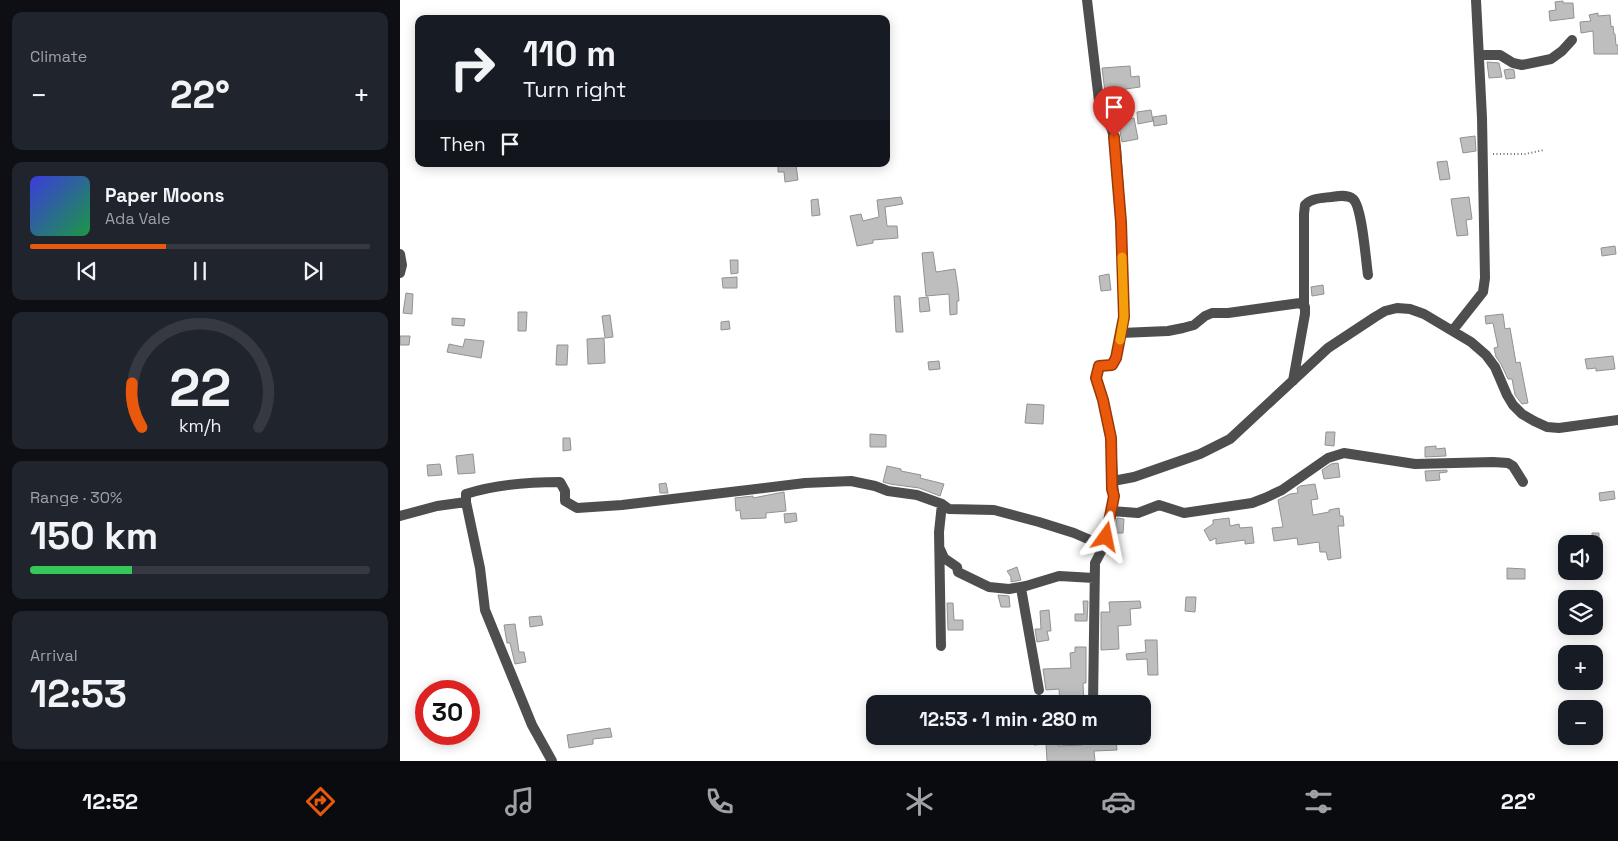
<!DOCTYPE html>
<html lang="en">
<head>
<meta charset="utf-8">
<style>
  :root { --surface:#171b24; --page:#20242c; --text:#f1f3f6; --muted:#9ea1a6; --line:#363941; --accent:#ea580c }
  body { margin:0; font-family:"Space Grotesk",sans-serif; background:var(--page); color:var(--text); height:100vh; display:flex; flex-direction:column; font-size:19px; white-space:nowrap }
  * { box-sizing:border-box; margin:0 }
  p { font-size:16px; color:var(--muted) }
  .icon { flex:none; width:28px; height:28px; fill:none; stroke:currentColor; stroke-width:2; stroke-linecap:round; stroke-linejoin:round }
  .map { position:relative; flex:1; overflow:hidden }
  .details { display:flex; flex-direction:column; gap:12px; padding:12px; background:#0d0f14; width:400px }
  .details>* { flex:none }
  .hud { position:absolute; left:15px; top:15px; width:475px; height:152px; border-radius:10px; box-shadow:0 2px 12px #0003; background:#171b24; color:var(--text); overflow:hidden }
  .tools { position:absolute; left:1158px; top:535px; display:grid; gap:10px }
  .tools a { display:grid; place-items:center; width:45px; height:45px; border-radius:10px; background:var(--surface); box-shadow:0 2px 12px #0003; font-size:25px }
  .speed { position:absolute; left:15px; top:680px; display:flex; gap:10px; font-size:25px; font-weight:700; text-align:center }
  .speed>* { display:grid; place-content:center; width:65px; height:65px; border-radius:50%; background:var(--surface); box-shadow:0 2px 12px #0003; line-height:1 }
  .speed .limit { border:8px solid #d22; background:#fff; color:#111 }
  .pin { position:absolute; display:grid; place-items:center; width:42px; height:42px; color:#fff; margin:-51px -21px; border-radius:50% 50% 50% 0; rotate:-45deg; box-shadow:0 0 5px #0007 }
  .pin .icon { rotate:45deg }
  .me { position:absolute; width:55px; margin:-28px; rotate:12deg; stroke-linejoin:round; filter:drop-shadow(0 0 4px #0008) }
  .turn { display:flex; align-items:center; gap:18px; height:105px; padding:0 25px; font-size:22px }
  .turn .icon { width:65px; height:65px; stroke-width:2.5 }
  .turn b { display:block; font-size:35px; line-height:42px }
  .then { display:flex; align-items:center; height:48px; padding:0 25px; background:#0003; gap:10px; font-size:19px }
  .big { font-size:38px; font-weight:600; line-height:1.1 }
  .details .tile { flex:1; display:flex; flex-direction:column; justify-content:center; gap:8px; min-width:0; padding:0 18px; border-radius:10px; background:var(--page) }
  .details .dial { align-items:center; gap:0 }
  .dial svg { height:130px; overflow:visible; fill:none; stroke:var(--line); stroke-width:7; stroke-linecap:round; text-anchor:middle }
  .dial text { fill:var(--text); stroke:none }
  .song { display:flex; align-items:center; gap:15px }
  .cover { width:60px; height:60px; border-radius:8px; background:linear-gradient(135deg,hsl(240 70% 55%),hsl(140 70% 35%)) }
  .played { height:5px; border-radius:2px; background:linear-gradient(90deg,var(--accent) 40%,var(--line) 40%) }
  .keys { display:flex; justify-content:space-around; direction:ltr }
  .heat { display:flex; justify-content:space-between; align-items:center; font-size:28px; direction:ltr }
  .charge { height:8px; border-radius:4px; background:linear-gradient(90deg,#34c759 30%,var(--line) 0) }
  .trip { position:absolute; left:466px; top:695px; width:285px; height:50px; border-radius:10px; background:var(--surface); box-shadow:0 2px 12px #0003; font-weight:600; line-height:50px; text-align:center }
  .tabs { display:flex; height:80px; justify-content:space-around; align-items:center; background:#090b0e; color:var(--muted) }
  .tabs .icon { width:35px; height:35px }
  .tabs .on { color:var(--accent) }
  .tabs b { font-size:22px; color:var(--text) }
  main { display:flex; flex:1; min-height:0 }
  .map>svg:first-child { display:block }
  .building { fill:#bebebe; stroke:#929292 }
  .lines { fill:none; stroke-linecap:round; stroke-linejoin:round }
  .path { stroke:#707070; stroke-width:2; stroke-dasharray:1 2.5; stroke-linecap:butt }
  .minor { stroke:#4e4e4e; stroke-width:10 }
  .route-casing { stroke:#983908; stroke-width:12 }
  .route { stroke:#ea580c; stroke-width:9 }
  .slow { stroke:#f59e0b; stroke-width:9 }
</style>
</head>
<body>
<main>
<section class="details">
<div class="tile"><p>Climate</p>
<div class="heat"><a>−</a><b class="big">22°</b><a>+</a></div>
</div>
<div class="tile">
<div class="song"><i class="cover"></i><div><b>Paper Moons</b><p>Ada Vale</p></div></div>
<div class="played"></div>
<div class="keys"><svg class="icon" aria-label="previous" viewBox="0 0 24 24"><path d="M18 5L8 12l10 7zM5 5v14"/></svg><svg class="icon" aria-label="pause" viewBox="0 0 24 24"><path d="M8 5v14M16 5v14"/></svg><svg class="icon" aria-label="next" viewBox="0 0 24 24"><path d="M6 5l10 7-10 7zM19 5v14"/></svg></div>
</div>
<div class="tile dial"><svg viewBox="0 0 100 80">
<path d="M14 69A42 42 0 1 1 86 69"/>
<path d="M14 69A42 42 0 0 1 8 42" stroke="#ea580c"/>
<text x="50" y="56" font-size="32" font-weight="700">22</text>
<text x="50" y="72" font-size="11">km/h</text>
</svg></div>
<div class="tile"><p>Range · 30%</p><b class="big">150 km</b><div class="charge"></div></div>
<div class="tile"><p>Arrival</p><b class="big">12:53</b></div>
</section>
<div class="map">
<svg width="1218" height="761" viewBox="0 0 1218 761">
  <rect width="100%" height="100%" fill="#fff"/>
  <path class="building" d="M1163,1v2h10l1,15 -24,3 -1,-10 7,-1 -1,-8z
    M1198,13v3l12,-1 1,12 2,-1 1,8h1l1,11h2v9h-24l-1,-23 -12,2 -1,-11 11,-1 -2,-6z
    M1087,62l12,1 3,14 -13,1z
    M730,66l1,11 8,-1 1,11 -35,5 -3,-24z
    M1110,69l4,1 1,8 -9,1 -2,-9z
    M751,110l2,11 -15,3 -1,-12z
    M766,115l1,9 -13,2 -1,-9z
    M734,118l4,21 -16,3 -4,-21z
    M1075,136l1,15 -13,2 -3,-15z
    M1047,161l3,18 -10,1 -3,-18z
    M378,164h12v2l6,-1 2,15 -13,2 -1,-10h-6z
    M501,197l2,7 -18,3 2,19h10l1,12 -25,2v3l-16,3 -7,-30 11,-2 2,7 16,-4 -2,-17z
    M1069,197l3,22 -6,1 2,15 -11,1 -6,-37z
    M418,199l2,16 -8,1 -1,-16z
    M1215,246l1,8 -14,2 -1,-8z
    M533,252l3,20 19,-3 3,19 1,13h-2v13l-7,1 -1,-21 -23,2 -4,-43z
    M330,260h8v13l-7,1z
    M709,274l2,16 -10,1 -2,-15z
    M337,277v11h-14l-1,-10z
    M923,285l1,9 -12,2 -1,-9z
    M6,293l7,1 -1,20 -9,-1z
    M494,296h6l3,36h-7z
    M528,297l2,14 -10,1 -1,-14z
    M118,312h9l-1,19h-8z
    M1103,314l2,15 5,-1 6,35 4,-1 8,41 -6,1 -7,-9 -3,-16h-4l-7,-15 -5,-7 -2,-9 4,-1 -5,-24 -7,1 -1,-8z
    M210,315l3,22 -8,1 -3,-22z
    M52,318l13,1 -1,7 -12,-1z
    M329,321l1,8 -9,1v-8z
    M0,336h10l-1,9h-9z
    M204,338l1,25 -17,1 -1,-25z
    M65,339l19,2 -3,17 -34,-6 2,-8 14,3z
    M157,345h11l-1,20h-11z
    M1213,356l2,13 -19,2v-3l-9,1 -2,-10z
    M539,361l1,8 -11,1 -1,-8z
    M627,404l17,1 -1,19 -18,-1z
    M926,432h9l-1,14 -9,-1z
    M470,434l16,1v12h-16z
    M163,438h7l1,12 -8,1z
    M1036,446v3l9,-1 1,8 -21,1v-10z
    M73,454l2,19 -17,1 -2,-18z
    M938,463l2,14 -16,2 -2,-9 9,-6z
    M40,464l2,11 -14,1 -1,-11z
    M487,466l14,3v2l20,4 -1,3 24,6 -4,12 -21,-8 -29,-4 -7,-2z
    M1047,470v2l-8,1 1,7 -14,1 -1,-10z
    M266,483l2,10h-8l-1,-9z
    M915,484l3,15 -7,1 2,15 16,-3v-2l10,-2 1,8h3l1,10h-6l3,32 -13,2 -2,-8h-6l-1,-10 -21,3 -1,-7 -23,3 -2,-13 11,-1 -5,-27 12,-6 8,-1 -1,-5 3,-2z
    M1214,491l1,8 -15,2 -1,-8z
    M384,492l2,19 -20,2v5l-25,1 -1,-9 -4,1 -1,-13 18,-2v2z
    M396,513l1,8 -12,2 -1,-9z
    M717,518l7,1 -1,14h-9z
    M829,518l1,8 9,-2 1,4 12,-1 2,16 -9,1v-4l-29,4v-6l-6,3 -6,-11 9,-6v-4z
    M1192,533h7v11h-7z
    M617,567l4,13 -10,2v-5l-4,-6z
    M1107,568l18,1v10h-18z
    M598,595l11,1 1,11h-9z
    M786,597h10l-1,15 -10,-1z
    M683,601h5l-1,20h-12v-7h9z
    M740,601l1,7 -11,1 1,16 -13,1 1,23 -18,1v-38h9l-1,-10z
    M547,603h6l1,17h9v10h-15z
    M649,610l2,21h-4l2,9 -12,2 -2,-13h6l-1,-18z
    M141,616l2,9 -13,2 -1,-10z
    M115,624l4,28h5l2,10 -11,2 -5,-21h-3l-3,-18z
    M745,640h12l1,35h-10l-1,-16 -20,1 -1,-6 20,-2z
    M675,647h11v36h-3l1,21h-24l-1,-15 -13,1 -3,-21 28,-1 -1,-15 5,-1z
    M210,728l2,9 -19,2v5l-24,4 -2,-13z
    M634,736h23l1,10 24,-1 -1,-9h31l1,4h3l1,10 -23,1 1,10h-48l-1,-17 -12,1z"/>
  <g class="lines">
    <path class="path" d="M1093,154h32l19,-4"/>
    <path class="minor" d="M687,0l12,101 13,29 4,18 5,74 3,95 -8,41 -4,7 -13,1 -3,11 7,23 8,38 2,43
      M1079,55h21l13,8 9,2 29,-6 11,-8 10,-11
      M0,254l2,11 -2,8
      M904,305v-91l1,-9c6,-7 17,-7 26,-8 7,-1 16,-3 22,2 9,7 13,63 15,76
      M1053,330l30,-38 2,-14 -3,-160 -6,-118
      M721,333l47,-2 15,-3 11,-3 11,-9 7,-3h16l72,-10 5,4v7l-12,67
      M66,502l14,66 5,42 47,115 20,36
      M711,511l27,2 21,-8 25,8 68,-10 13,-5 17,-8 46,-32 16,-5 71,11 78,-2 15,1 5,3 10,16
      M0,516l37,-10 29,-4v-8c30,-10 62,-12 94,-12l5,9v10l12,7 45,-3 183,-22 46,-2 24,5 13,5 29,4 25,9 7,5 45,1 45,12 35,11 30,13 8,-37 2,-14 -1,-14 21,-4 66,-23 30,-15 98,-91 47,-31 10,-6 12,-3 13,1 14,5 47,28 15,13 9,12 12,28 6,10 9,9 12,7 13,6 12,1 59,-8
      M540,549l4,9 13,9 1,5 31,15 20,2 17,-3 33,-10 35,2
      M621,588l18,102
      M541,646l-2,-114 3,-28
      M693,704l2,-141 9,-17"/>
  </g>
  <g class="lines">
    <defs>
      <path id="route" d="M706,537l8,-41 -2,-7 -1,-51 -8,-38 -7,-22 3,-12 13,-1 4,-7 8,-41 -3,-95 -7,-85"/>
    </defs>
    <use href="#route" class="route-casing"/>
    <use href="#route" class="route"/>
    <path class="slow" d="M720,340l4,-23 -2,-60"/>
  </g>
</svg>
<div class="tools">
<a><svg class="icon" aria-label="sound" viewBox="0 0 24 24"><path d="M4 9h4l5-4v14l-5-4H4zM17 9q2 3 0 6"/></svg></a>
<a><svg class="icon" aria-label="layers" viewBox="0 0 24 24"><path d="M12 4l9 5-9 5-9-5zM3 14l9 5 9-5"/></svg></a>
<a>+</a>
<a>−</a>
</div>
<div class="speed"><div class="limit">30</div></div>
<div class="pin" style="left:714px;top:137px;background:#d93025"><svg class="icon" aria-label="arrive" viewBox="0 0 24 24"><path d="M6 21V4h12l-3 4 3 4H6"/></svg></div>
<svg class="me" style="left:706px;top:537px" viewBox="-20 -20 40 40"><path d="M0-17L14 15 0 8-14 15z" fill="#ea580c" stroke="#fff" stroke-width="4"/></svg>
<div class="trip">12:53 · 1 min · 280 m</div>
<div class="hud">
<div class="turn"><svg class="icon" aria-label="right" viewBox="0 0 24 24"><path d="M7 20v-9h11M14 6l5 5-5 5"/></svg><div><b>110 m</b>Turn right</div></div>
<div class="then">Then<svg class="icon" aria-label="arrive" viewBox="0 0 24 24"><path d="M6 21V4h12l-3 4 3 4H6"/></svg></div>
</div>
</div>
</main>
<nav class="tabs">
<b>12:52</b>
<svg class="icon on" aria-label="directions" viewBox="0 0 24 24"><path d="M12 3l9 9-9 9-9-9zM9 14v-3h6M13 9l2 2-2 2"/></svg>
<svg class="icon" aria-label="music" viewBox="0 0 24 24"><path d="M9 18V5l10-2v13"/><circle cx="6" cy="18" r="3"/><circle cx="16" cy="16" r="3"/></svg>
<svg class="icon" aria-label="phone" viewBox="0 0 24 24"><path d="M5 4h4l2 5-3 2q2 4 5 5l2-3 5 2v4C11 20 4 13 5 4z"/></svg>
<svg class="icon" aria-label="climate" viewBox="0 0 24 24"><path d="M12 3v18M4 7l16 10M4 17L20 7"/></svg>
<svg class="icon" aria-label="car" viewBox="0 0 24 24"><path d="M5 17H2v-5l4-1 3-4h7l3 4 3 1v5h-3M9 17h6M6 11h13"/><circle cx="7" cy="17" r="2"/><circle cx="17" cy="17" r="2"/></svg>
<svg class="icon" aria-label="filters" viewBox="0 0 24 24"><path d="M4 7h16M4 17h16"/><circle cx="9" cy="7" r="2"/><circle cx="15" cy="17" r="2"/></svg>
<b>22°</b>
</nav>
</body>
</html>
